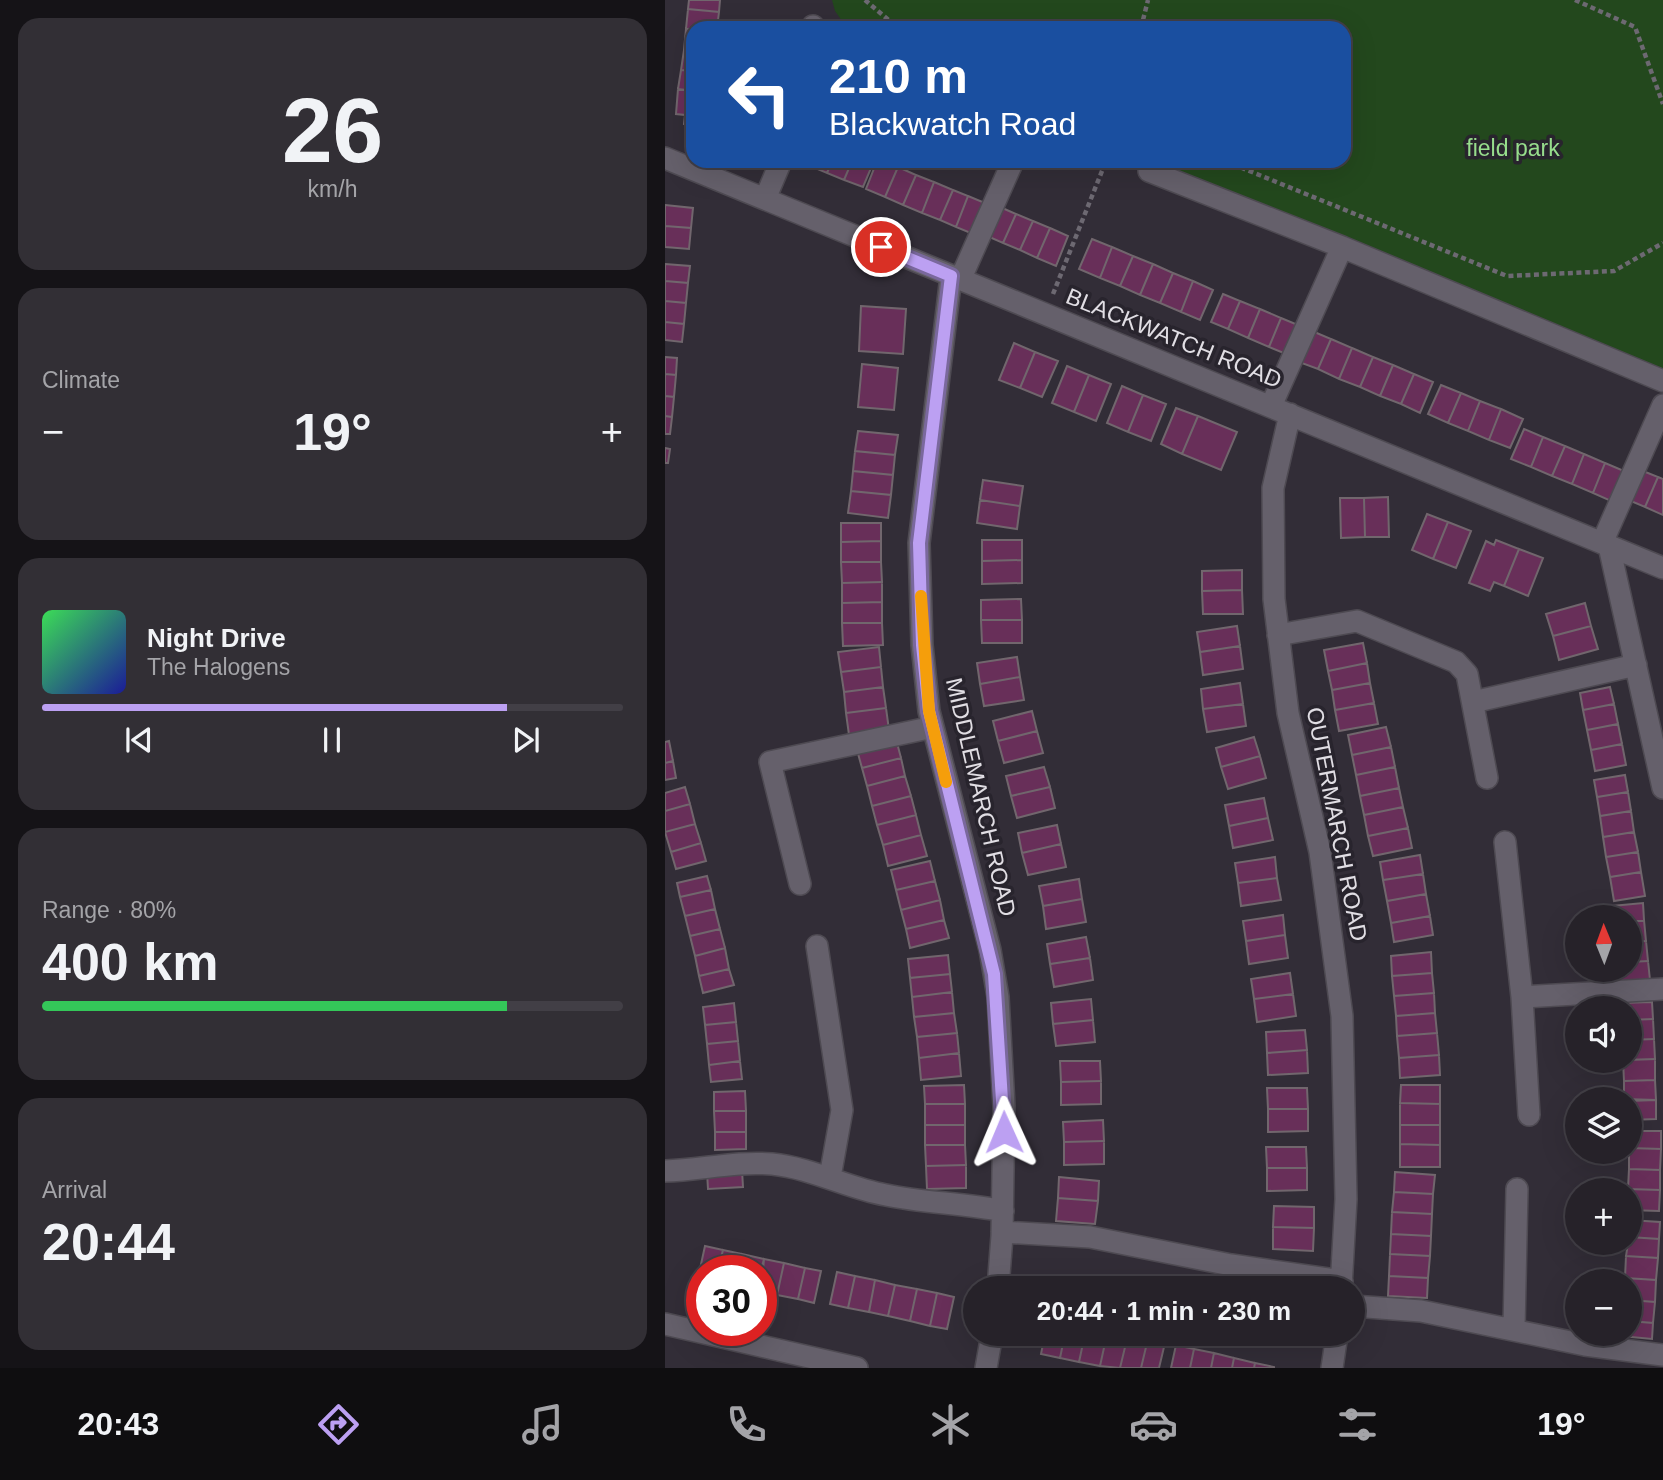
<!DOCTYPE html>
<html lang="en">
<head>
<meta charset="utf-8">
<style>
  :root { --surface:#262229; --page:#322f35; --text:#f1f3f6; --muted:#a4a4a8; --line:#423f46; --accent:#bca0f2 }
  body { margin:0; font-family:Helvetica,sans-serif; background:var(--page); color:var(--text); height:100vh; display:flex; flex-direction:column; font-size:26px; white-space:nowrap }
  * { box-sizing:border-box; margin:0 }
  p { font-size:23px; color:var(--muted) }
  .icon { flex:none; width:38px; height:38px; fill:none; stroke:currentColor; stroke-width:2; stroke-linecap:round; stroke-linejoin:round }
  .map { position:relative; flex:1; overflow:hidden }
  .panel { display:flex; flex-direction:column; gap:18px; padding:18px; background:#151317; width:665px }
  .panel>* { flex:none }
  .hud { position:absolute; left:21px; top:21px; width:665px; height:147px; border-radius:21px; box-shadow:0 7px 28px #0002,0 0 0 2px var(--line); background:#1a4fa0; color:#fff; overflow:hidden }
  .needle { width:46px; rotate:359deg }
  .controls { position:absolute; left:900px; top:905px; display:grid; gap:14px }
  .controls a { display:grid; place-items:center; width:77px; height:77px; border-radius:50%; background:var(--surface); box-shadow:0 7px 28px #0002,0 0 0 2px var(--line); font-size:35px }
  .speed { position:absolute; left:21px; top:1255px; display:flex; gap:14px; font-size:35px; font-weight:700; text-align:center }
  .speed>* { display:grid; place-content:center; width:91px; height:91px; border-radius:50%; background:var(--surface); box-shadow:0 7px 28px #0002,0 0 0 2px var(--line); line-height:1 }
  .speed .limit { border:10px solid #d22; background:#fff; color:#111 }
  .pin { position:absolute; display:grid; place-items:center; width:60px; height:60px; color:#fff; margin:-30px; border:4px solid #fff; border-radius:50%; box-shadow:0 2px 7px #0007 }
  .me { position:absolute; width:77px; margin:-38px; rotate:359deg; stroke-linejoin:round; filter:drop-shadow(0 0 5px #0008) }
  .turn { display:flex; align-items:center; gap:24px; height:147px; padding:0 28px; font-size:32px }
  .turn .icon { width:91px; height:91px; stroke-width:2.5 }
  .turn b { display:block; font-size:49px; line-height:60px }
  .big { font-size:52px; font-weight:700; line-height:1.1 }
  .panel .tile { flex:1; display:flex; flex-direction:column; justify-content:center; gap:10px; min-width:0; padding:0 24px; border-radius:21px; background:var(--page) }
  .panel .dial { align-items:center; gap:0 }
  .dial b { font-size:91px; line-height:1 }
  .song { display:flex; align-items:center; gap:21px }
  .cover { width:84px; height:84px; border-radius:10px; background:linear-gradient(135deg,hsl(130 70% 55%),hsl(240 70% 35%)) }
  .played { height:7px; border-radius:4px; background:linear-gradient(90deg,var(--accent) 80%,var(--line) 80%) }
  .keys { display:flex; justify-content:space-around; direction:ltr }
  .heat { display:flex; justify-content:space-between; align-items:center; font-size:38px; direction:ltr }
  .charge { height:10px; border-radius:5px; background:linear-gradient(90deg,#34c759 80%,var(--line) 0) }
  .trip { position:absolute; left:298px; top:1276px; width:402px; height:70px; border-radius:35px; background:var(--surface); box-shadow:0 7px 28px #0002,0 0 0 2px var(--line); font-weight:700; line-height:70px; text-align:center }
  .tabs { display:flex; height:112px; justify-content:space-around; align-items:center; background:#0f0e10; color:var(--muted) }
  .tabs .icon { width:49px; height:49px }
  .tabs .current { color:var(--accent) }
  .tabs b { font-size:32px; color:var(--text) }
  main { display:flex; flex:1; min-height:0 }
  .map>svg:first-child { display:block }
  .green { fill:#23481d }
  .building { fill:#682f59; stroke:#71666d; stroke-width:2 }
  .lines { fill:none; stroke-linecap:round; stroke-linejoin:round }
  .minor-casing { stroke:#4e4a52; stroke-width:24 }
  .path { stroke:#6d6972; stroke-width:4.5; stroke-dasharray:5 3.5; stroke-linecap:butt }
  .minor { stroke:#65606b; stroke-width:21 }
  .route-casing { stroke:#7a689d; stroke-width:18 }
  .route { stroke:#bca0f2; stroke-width:12 }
  .slow { stroke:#f59e0b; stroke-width:12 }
  .labels { text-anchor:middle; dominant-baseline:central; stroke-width:7; stroke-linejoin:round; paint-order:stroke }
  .park-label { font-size:23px; fill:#97dd8c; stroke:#28242d }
  .street-label { font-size:23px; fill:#e1dee4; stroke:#28242d }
</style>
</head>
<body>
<main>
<section class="panel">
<div class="tile dial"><b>26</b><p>km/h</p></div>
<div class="tile"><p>Climate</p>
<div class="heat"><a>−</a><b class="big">19°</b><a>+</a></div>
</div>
<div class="tile">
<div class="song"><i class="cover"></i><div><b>Night Drive</b><p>The Halogens</p></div></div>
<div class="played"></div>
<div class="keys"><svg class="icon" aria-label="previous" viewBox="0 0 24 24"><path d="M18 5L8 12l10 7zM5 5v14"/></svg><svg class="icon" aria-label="pause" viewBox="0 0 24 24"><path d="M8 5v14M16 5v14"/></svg><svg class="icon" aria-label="next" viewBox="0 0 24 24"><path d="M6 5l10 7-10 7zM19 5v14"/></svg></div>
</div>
<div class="tile"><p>Range · 80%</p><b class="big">400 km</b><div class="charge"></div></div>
<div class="tile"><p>Arrival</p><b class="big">20:44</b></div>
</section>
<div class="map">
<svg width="998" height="1368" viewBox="0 0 998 1368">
  <rect width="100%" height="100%" fill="#322d37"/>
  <path class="green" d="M167,0h831v370l-520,-209h201v-133h-497l-12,-17z"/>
  <path class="building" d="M24,0h31l-1,12 -31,-3z
    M23,9l31,3 -2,16 -31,1z
    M21,29l7,1v21l-9,-1z
    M19,50l9,1v20l-12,-1z
    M16,70l12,1v20l-15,-2z
    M13,89l15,2v36l-9,-3 1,-9 -9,-1z
    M145,161h22l-5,12 -19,-8z
    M167,161h20l-8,19 -17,-7z
    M187,161h22l-11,26 -19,-7z
    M212,161l21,6 -13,30 -19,-8z
    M233,167l18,8 -13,30 -18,-8z
    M251,175l18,7 -12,31 -19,-8z
    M269,182l19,8 -13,30 -18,-7z
    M288,190l15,6 -12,31 -16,-7z
    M303,196l17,7 -12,31 -17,-7z
    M0,205l28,3 -2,20 -26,-2z
    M335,207l16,7 -13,29 -16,-7z
    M351,214l17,7 -13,29 -17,-7z
    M368,221l17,7 -13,30 -17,-8z
    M0,226l26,2 -2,21 -24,-2z
    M385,228l18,8 -12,30 -19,-8z
    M427,239l20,8 -12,31 -21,-9z
    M447,247l21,9 -13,30 -20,-8z
    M468,256l20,8 -13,31 -20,-9z
    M0,264l25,2 -2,17 -23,-2z
    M488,264l20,9 -13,30 -20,-8z
    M508,273l20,8 -12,31 -21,-9z
    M0,281l23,2 -2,20 -21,-2z
    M528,281l20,9 -13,30 -19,-8z
    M558,294l17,7 -12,28 -17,-7z
    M0,301l21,2 -2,21 -19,-2z
    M575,301l20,8 -12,29 -20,-9z
    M196,306l45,3 -3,45 -44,-3z
    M595,309l21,9 -12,29 -21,-9z
    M616,318l17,7 -12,29 -17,-7z
    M0,322l19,2 -2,18 -17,-2z
    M647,331l19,8 -13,30 -19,-7z
    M666,339l21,9 -13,31 -21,-10z
    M349,343l21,9 -15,36 -21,-8z
    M687,348l21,9 -13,30 -21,-8z
    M370,352l23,9 -16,36 -22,-9z
    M0,357l12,1 -1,17 -11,-1z
    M708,357l20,8 -13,31 -20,-9z
    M197,364l36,4 -4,42 -36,-3z
    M728,365l21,9 -13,30 -21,-8z
    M402,366l22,9 -15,37 -22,-9z
    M0,374l11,1 -2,22 -9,-1z
    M749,374l19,8 -13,31 -19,-9z
    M424,375l22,9 -15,37 -22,-9z
    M776,385l20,8 -13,30 -20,-9z
    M457,386l21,9 -15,37 -21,-9z
    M796,393l19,8 -12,30 -20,-8z
    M478,395l23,9 -15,37 -23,-9z
    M0,396l9,1 -2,20 -7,-1z
    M815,401l21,8 -12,31 -21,-9z
    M511,408l22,8 -16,38 -21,-10z
    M836,409l22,10 -13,29 -21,-8z
    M0,416l7,1 -2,17h-5z
    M533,416l39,16 -16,38 -39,-16z
    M859,429l19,8 -12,30 -20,-8z
    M193,431l40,4 -3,20 -40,-4z
    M878,437l22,9 -13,30 -21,-9z
    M900,446l19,8 -12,30 -20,-8z
    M0,448l5,1 -2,14h-3z
    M190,451l40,4 -2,20 -40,-4z
    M919,454l21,9 -12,30 -21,-9z
    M940,463l19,8 -13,30 -18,-8z
    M973,469l20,8 -13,30 -19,-8z
    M188,471l40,4 -2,20 -40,-4z
    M993,477l5,2v36l-18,-8z
    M318,480l40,6 -3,20 -40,-6z
    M186,491l40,4 -3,23 -40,-5z
    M723,497l1,40h-24l-1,-39z
    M675,498h24l1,39 -24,1z
    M315,500l40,6 -3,23 -40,-6z
    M762,514l21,8 -15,37 -21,-9z
    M783,522l23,9 -15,37 -23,-9z
    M176,523h40v18l-40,1z
    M317,540h40v20l-40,1z
    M831,540l23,9 -15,37 -10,-4 -4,9 -21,-8 17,-42 8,4z
    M216,541v21h-40v-20z
    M854,549l24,9 -15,38 -24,-10z
    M357,560v23l-40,1v-23z
    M176,562h40l1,20 -40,1z
    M577,570v20l-40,1v-20z
    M217,582v20l-40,1v-20z
    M577,590l1,24h-40l-1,-23z
    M356,599l1,21h-41v-20z
    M217,602v21h-40v-20z
    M920,603l6,23 -38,10 -7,-22z
    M316,620h41v23h-40z
    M177,623h40l1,22 -40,1z
    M572,626l3,20 -40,6 -3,-20z
    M926,626l7,23 -39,11 -6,-24z
    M698,643l4,20 -39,8 -4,-21z
    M575,646l3,23 -40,6 -3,-23z
    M214,647l2,20 -40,5 -3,-20z
    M352,657l3,20 -40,7 -3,-21z
    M702,663l3,20 -38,7 -4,-19z
    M216,667l2,20 -39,5 -3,-20z
    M355,677l4,23 -40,6 -4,-22z
    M575,683l3,21 -40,5 -2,-20z
    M705,683l4,20 -39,7 -3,-20z
    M218,687l3,21 -40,5 -2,-21z
    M945,687l4,17 -31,6 -3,-17z
    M709,703l4,21 -39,7 -4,-21z
    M578,704l3,22 -39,6 -4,-23z
    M949,704l4,20 -31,6 -4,-20z
    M221,708l3,22 -40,5 -3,-22z
    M367,711l5,20 -39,10 -5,-20z
    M953,724l4,20 -31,6 -4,-20z
    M721,727l5,20 -39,8 -4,-20z
    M372,731l6,22 -39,10 -6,-22z
    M589,737l6,19 -39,11 -5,-19z
    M231,739l5,19 -39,10 -5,-18z
    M4,741l4,20 -8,2v-21z
    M957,744l4,21 -31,6 -4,-21z
    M726,747l4,20 -39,8 -4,-20z
    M595,756l6,22 -38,11 -7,-22z
    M236,758l4,18 -38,10 -5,-18z
    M8,761l3,17 -11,2v-17z
    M379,767l6,20 -39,9 -5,-20z
    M730,767l4,21 -39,8 -4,-21z
    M960,775l3,17 -31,5 -3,-17z
    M240,776l6,20 -39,10 -5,-20z
    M20,787l5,17 -25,7v-18z
    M385,787l5,21 -38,10 -6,-22z
    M734,788l4,19 -39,8 -4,-19z
    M963,792l3,19 -31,5 -3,-19z
    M246,796l5,19 -39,10 -5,-19z
    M599,798l4,20 -39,8 -4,-21z
    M25,804l5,20 -30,8v-21z
    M738,807l5,21 -40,8 -4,-21z
    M966,811l3,21 -31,5 -3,-21z
    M251,815l5,20 -38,10 -6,-20z
    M603,818l5,22 -40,8 -4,-22z
    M30,824l6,19 -30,9 -6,-20z
    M392,825l4,19 -39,9 -4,-20z
    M743,828l4,20 -39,8 -5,-20z
    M969,832l4,20 -32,5 -3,-20z
    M256,835l6,21 -39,10 -5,-21z
    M36,843l5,18 -30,8 -5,-17z
    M396,844l5,23 -38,8 -6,-22z
    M973,852l3,20 -31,5 -4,-20z
    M755,855l3,19 -40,6 -3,-18z
    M610,857l2,21 -39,5 -3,-20z
    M265,861l5,20 -39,9 -5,-20z
    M976,872l4,24 -31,5 -4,-24z
    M758,874l3,20 -39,7 -4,-21z
    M42,876l4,14 -31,7 -3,-14z
    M612,878l4,22 -40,6 -3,-23z
    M414,879l3,20 -39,7 -4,-20z
    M270,881l5,19 -39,10 -5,-20z
    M46,890l4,19 -30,7 -5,-19z
    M761,894l4,22 -39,7 -4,-22z
    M417,899l4,23 -40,7 -3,-23z
    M275,900l4,20 -38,9 -5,-19z
    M978,903l1,17 -15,2v-5h-16l-1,-11z
    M50,909l5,20 -30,7 -5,-20z
    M618,915l2,20 -39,6 -3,-20z
    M765,916l3,19 -39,7 -3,-19z
    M279,920l5,18 -39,10 -4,-19z
    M979,920l2,21 -17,1v-20z
    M55,929l5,19 -30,8 -5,-20z
    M620,935l3,23 -39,6 -3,-23z
    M421,937l4,21 -40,6 -3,-20z
    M981,941l2,20 -19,1v-20z
    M60,948l4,21 -30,7 -4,-20z
    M766,952l1,21 -40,3 -1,-20z
    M283,955l2,19 -40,4 -2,-19z
    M425,958l3,22 -39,7 -4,-23z
    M983,961l2,19 -32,3 -1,-13h12v-8z
    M64,969l5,16 -31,8 -4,-17z
    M625,973l3,21 -39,5 -3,-20z
    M767,973l2,20 -40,3 -2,-20z
    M285,974l2,18 -40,5 -2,-19z
    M287,992l2,21 -40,4 -2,-20z
    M769,993l1,20 -39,3 -2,-20z
    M628,994l3,22 -39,6 -3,-23z
    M426,999l2,21 -40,4 -2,-21z
    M987,1002l1,17 -24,1v-12h-8v-5z
    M69,1003l2,19 -31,3 -2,-18z
    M289,1013l3,20 -40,4 -3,-20z
    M770,1013l2,20 -40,3 -1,-20z
    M988,1019l1,20 -25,1v-20z
    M428,1020l2,22 -39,4 -3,-22z
    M71,1022l2,19 -31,3 -2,-19z
    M640,1030l2,20 -40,3 -1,-21z
    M292,1033l2,20 -40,5 -2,-21z
    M772,1033l2,22 -40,3 -2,-22z
    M989,1039l1,20 -26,1v-20z
    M73,1041l2,20 -31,4 -2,-21z
    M642,1050l1,23 -40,2 -1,-22z
    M294,1053l2,23 -40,4 -2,-22z
    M774,1055l1,20 -40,3 -1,-20z
    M990,1059v21l-31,1 -1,-21z
    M75,1061l2,18 -31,3 -2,-17z
    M395,1061h40l1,20 -40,1z
    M990,1080l1,20 -32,-1v-18z
    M436,1081v23l-40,1v-23z
    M299,1085l1,19h-40l-1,-18z
    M736,1085h39v19l-40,-1z
    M602,1088h40l1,21h-40z
    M80,1091l1,20h-32v-19z
    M991,1100v19l-27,1v-19z
    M735,1103l40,1v21h-40z
    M260,1104h40v21h-40z
    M603,1109h40v22l-40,1z
    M49,1111h32v21h-31z
    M438,1120l1,21 -40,1 -1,-20z
    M260,1125h40v20h-40z
    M735,1125h40v20l-40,-1z
    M965,1131h31v18l-32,-1z
    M50,1132h31v17l-31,1z
    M439,1141v23l-40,1v-23z
    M735,1144l40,1v22h-40z
    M260,1145h40l1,20 -40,1z
    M601,1147h40l1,21h-40z
    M964,1148l32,1 -1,21 -31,-1z
    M301,1165v23l-39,1 -1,-23z
    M602,1168h40v22l-40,1z
    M964,1169l31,1v20l-32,-1z
    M77,1170l1,17 -35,2 -1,-17z
    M730,1172l40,3 -2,19 -39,-2z
    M394,1177l40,4 -1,20 -40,-3z
    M963,1189l32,1 -1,21 -30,-1z
    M729,1192l39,2 -1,20 -40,-2z
    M393,1198l40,3 -3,23 -39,-3z
    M609,1206l40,1v21l-41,-1z
    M727,1212l40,2 -1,22 -40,-2z
    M964,1220l31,2 -1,17 -30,-2z
    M608,1227l41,1 -1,23 -40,-2z
    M726,1234l40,2 -1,20 -40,-2z
    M964,1237l30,2 -1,19 -32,-2z
    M40,1246l18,4 -5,20h-16v9l-4,-1z
    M58,1250l19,4 -3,16h-21z
    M77,1254l22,5 -3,11h-22z
    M725,1254l40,2 -2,22 -39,-2z
    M961,1256l32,2 -2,22 -31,-2z
    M99,1259l20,4 -7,32 -16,-3z
    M119,1263l21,5 -7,31 -21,-4z
    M140,1268l16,3 -7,32 -16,-4z
    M172,1272l18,4 -7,32 -18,-4z
    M190,1276l20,4 -6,32 -21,-4z
    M724,1276l39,2 -1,20 -39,-2z
    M960,1278l31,2 -1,22 -26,-2v-19h-5z
    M210,1280l20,5 -7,31 -19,-4z
    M230,1285l22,4 -7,32 -22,-5z
    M252,1289l20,4 -7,33 -20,-5z
    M272,1293l17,4 -7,32 -17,-3z
    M964,1300l26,2 -2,21 -24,-2z
    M964,1321l24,2 -1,16 -31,-3v-2h8z
    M380,1334h20l-5,24 -19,-4z
    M400,1334h20l-6,28 -19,-4z
    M420,1334h22l-7,32 -21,-4z
    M442,1334l20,5 -7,29 -20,-2z
    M462,1339l20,4 -6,25h-21z
    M482,1343l17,4 -5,21h-18z
    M511,1345l18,4 -4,19h-19z
    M529,1349l20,4 -3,15h-21z
    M549,1353l20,5 -2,10h-21z
    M569,1358l21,5 -1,5h-22z
    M590,1363l19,4v1h-20z"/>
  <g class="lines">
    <defs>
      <path id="minor" d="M147,28l1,-2
        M0,158l998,410
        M484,171l193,76
        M100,199l16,-38
        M286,276l-32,267 3,102 7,66 61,239 8,47 6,109 -2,130 -4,52
        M295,280l53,-119
        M606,406l71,-159 321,134
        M625,414l-17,74 1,111 14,114 32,139 22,164 4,183 -5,89
        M937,543l61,-138
        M944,546l54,242
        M613,635l79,-14 99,41 11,12 20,104
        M808,702l163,-37
        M840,842l17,155 141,-8
        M135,884l-30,-122 163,-35
        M152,946l25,164 -12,67
        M857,997l7,118
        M0,1171c36,-1 70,-10 107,-7 40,4 75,24 114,31 38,8 78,8 117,16
        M337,1232l88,5 141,28 111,16
        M688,1306l68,5 164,34 78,10
        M0,1324l192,44
        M849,1328l3,-139
        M321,1368l6,-34
        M667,1368l5,-34"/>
    </defs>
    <use href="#minor" class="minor-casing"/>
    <path class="path" d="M200,0l33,28
      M910,0l60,27 28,77
      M476,28l7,-28
      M560,161l282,115 107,-5 49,-28
      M388,294l53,-133"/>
    <use href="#minor" class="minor"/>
  </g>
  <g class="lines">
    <defs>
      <path id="route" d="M216,247l70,29 -32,267 3,102 7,66 65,263 10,158"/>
    </defs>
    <use href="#route" class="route-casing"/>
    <use href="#route" class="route"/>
    <path class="slow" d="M256,596l8,115 17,71"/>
  </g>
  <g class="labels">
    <g class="park-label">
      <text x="848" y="148">field park</text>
    </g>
    <g class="street-label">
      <text transform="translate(509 338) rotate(22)">BLACKWATCH ROAD</text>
      <text transform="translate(316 797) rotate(77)">MIDDLEMARCH ROAD</text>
      <text transform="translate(672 824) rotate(79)">OUTERMARCH ROAD</text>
    </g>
  </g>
</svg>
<div class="controls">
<a><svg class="needle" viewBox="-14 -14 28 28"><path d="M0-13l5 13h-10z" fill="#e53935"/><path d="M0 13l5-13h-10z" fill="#a4a4a8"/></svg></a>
<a><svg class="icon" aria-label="sound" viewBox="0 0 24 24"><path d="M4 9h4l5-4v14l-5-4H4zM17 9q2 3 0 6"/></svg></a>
<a><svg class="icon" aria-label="layers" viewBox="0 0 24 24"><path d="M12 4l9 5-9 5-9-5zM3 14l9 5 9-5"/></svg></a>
<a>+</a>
<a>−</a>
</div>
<div class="speed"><div class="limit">30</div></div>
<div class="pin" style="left:216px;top:247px;background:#d93025"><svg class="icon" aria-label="arrive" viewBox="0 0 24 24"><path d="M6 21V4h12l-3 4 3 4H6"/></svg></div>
<svg class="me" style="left:339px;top:1132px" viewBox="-20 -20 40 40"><path d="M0-17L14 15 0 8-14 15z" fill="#bca0f2" stroke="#fff" stroke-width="4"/></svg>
<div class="trip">20:44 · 1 min · 230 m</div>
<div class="hud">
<div class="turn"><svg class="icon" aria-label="left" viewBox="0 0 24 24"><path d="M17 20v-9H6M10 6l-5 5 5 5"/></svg><div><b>210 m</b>Blackwatch Road</div></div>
</div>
</div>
</main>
<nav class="tabs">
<b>20:43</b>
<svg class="icon current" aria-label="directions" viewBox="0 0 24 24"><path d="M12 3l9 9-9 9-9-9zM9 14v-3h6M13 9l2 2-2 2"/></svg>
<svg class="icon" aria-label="music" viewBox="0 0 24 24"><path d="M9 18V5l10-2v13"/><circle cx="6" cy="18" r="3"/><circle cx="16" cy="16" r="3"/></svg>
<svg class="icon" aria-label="phone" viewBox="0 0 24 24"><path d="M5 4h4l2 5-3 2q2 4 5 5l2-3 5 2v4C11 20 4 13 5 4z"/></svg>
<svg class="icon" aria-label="climate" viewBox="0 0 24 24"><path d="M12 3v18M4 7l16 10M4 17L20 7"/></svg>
<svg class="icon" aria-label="car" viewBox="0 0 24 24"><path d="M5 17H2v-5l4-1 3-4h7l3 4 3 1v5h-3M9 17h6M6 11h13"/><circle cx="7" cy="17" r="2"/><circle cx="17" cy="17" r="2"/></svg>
<svg class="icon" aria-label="filters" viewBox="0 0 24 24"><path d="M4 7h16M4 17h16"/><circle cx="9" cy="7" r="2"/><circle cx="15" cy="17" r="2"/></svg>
<b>19°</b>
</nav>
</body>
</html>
